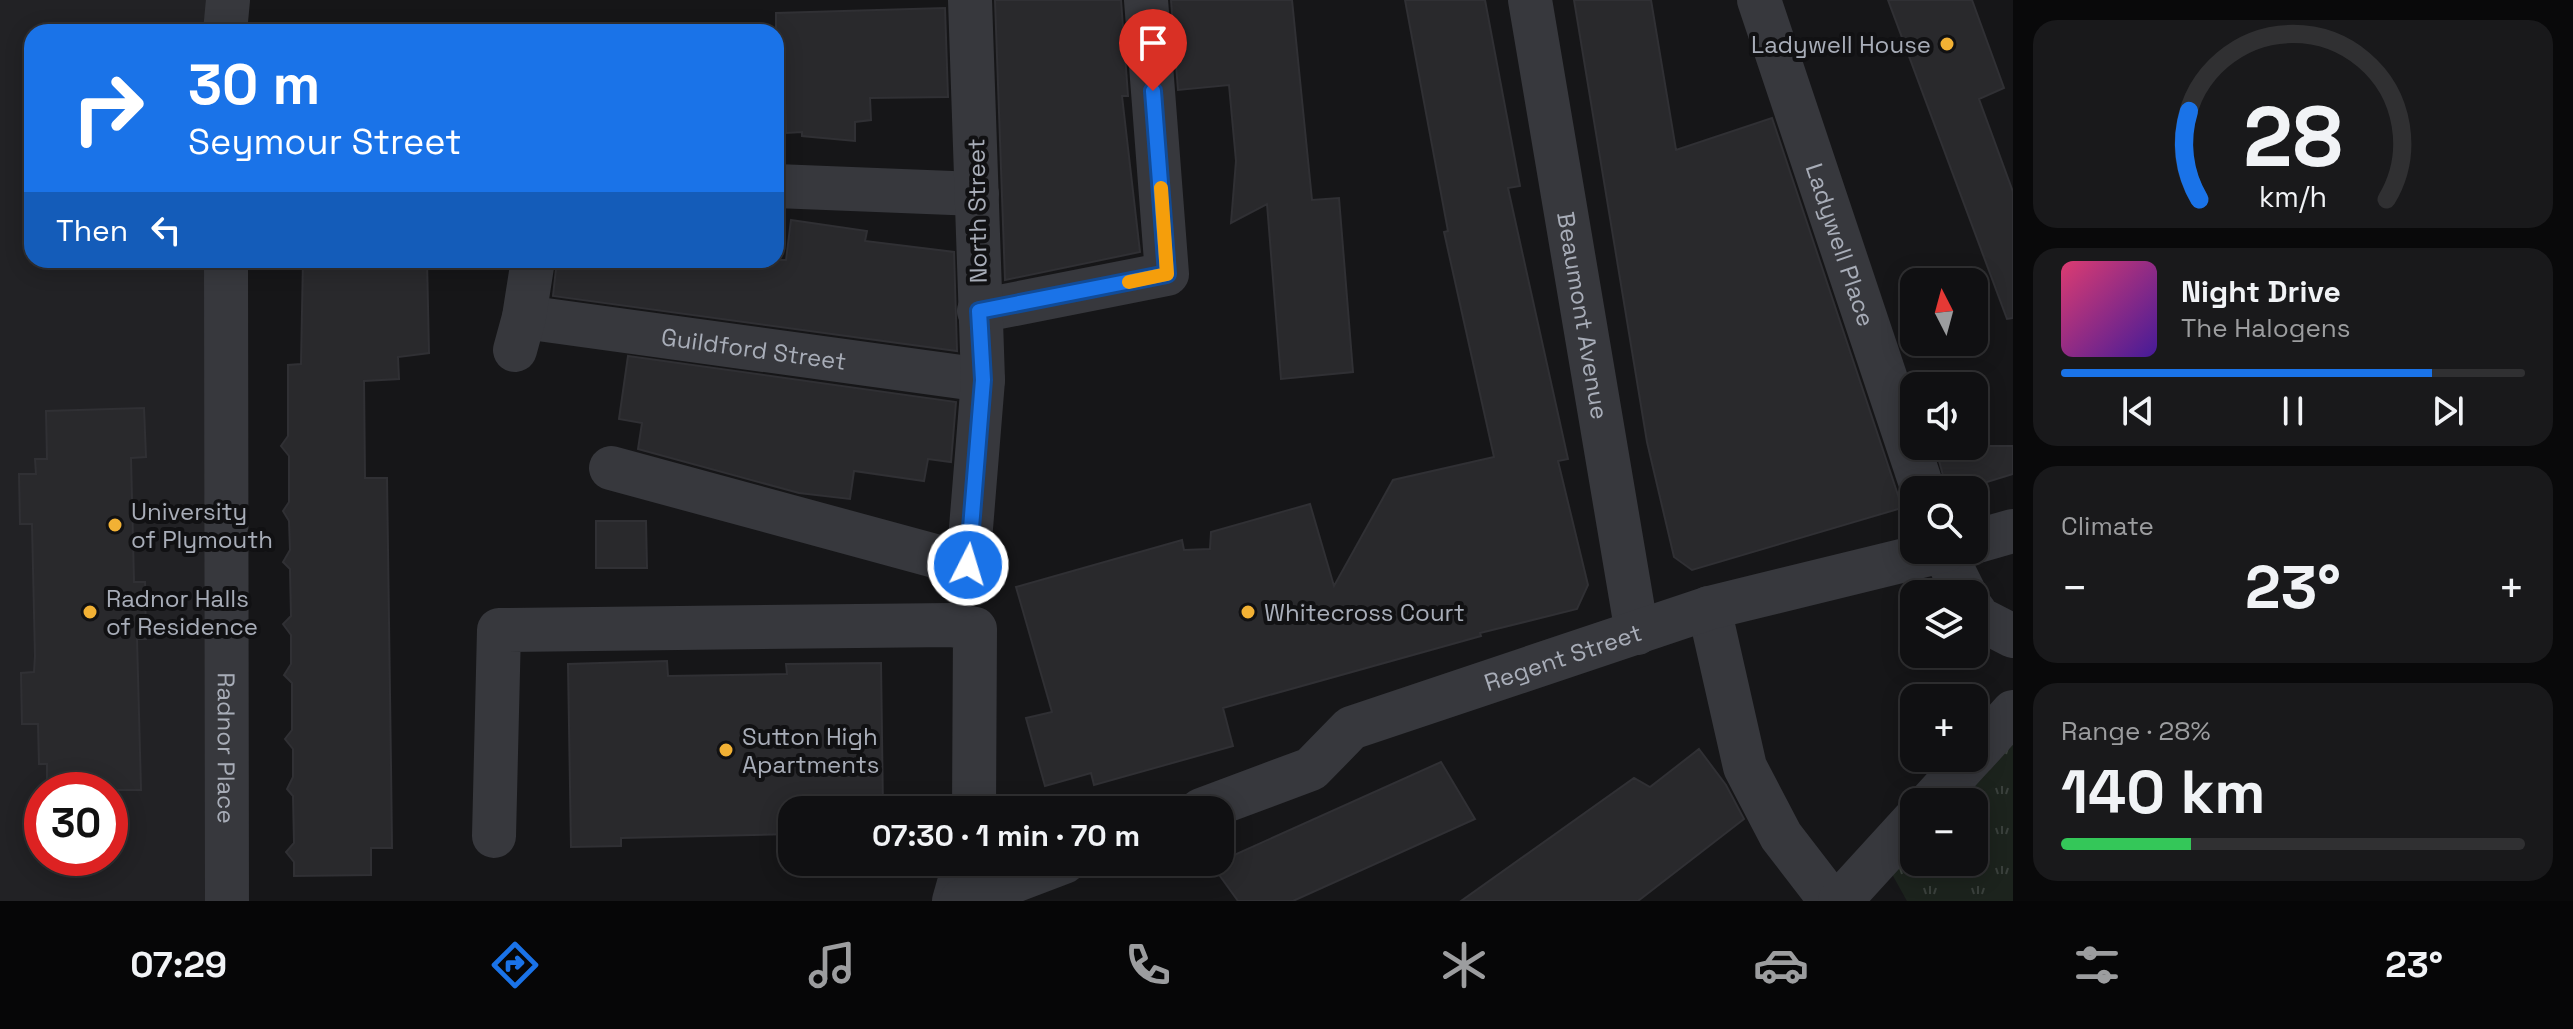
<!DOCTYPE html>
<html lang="en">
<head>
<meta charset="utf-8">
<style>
  :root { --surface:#101012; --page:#19191b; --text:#f1f3f6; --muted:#9c9d9f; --line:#303032; --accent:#1a73e8 }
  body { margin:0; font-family:"Space Grotesk",sans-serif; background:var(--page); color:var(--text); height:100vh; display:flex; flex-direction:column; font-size:30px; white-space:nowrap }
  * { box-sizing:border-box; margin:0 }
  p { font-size:26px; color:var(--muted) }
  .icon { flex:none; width:44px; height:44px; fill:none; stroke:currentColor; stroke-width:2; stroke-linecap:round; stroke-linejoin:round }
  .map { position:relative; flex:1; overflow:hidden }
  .drawer { display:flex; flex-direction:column; gap:20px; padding:20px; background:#09090a; width:560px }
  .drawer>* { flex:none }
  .guide { position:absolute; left:24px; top:24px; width:760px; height:244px; border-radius:24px; box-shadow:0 4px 20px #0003,0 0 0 2px var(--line); background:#1a73e8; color:#fff; overflow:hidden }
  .needle { width:52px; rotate:354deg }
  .tools { position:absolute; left:1900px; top:268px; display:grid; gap:16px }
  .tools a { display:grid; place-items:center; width:88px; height:88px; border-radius:16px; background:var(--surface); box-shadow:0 4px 20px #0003,0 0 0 2px var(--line); font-size:40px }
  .speed { position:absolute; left:24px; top:772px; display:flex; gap:16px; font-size:40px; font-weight:700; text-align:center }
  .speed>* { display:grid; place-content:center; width:104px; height:104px; border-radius:50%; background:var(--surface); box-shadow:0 4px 20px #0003,0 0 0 2px var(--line); line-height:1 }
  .speed .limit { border:12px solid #d22; background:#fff; color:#111 }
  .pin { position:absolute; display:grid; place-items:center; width:68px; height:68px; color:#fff; margin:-82px -34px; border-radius:50% 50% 50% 0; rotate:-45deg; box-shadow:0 0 8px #0007 }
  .pin .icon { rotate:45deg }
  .me { position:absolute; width:88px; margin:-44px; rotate:5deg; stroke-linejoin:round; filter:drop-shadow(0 0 6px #0008) }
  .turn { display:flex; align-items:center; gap:28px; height:168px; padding:0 32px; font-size:36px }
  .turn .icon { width:104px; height:104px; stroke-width:2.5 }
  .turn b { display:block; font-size:56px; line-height:68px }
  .then { display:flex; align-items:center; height:76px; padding:0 32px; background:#0003; gap:16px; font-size:30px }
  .big { font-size:60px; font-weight:800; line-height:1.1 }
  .drawer .widget { flex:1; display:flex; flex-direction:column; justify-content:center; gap:12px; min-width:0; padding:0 28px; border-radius:24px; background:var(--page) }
  .drawer .dial { align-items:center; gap:0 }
  .dial svg { height:208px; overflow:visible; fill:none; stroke:var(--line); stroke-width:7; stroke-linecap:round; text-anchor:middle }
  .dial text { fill:var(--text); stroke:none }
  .song { display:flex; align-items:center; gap:24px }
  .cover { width:96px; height:96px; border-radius:12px; background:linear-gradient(135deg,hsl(340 70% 55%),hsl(260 70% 35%)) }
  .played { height:8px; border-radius:4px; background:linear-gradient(90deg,var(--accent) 80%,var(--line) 80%) }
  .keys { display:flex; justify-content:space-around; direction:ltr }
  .heat { display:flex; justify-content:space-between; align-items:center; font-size:44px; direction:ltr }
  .charge { height:12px; border-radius:6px; background:linear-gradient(90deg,#34c759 28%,var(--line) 0) }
  .trip { position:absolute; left:778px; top:796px; width:456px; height:80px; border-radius:24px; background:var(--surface); box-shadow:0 4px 20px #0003,0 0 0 2px var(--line); font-weight:800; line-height:80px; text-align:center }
  .menu { display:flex; height:128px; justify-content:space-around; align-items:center; background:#060607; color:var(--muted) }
  .menu .icon { width:56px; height:56px }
  .menu .on { color:var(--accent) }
  .menu b { font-size:36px; color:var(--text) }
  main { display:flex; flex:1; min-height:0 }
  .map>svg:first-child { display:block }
  .built { fill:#222225; fill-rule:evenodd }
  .park { fill:url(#park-tufts) }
  .building { fill:#29292c; stroke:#303034; stroke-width:2 }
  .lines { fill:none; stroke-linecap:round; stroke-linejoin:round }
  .minor { stroke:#37383d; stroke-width:44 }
  .route-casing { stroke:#114b97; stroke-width:20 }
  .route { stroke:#1a73e8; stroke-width:14 }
  .slow { stroke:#f59e0b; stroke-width:14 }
  .poi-dot { fill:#f2b134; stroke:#111113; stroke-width:3 }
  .labels { text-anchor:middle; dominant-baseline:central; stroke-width:8; stroke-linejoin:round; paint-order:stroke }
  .poi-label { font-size:24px; fill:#a8adb8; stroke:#111113; text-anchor:start }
  .street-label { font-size:24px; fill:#a8adb8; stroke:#111113 }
</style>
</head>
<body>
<main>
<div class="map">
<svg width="2013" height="901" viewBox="0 0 2013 901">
  <defs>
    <pattern id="park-tufts" width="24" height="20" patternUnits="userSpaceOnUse" patternTransform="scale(2)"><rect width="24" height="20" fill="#1c231d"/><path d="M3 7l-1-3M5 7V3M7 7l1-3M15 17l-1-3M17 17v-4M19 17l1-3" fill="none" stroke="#3a403c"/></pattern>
  </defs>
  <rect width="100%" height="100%" fill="#161618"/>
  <path class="built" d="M0,0h225l1,32h-194v228h196l3,641h-231zM42,790h68v68h-68z"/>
  <path class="park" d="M2013,726v175h-106l-20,-36 27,-29v26h60v-60h-29z"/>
  <path class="building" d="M995,0h126l7,96h-6l18,156 -135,28z
    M1171,0h121l20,200 27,-2 14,174 -72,7 -14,-175 -36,19 5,-62 -7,-76 -51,5z
    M1405,0h80l35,186 -12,2 60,271 -10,2 30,124 -11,24 -97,24 1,3 -258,72 10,38 -139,39 -3,-12 -46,13 -19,-68 26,-6 -36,-125 166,-47 2,10 26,-1 1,-17 99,-28 24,82 59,-106 101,-23 -50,-225 4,-1z
    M1574,0h77l25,150 96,-32 127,380 6,9 -213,63 -18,-13 -27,-115z
    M1888,0h84l32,88 -25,11 34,93v126l-6,1z
    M945,8l3,89 -78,1 1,22 -16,2v19l-53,-5v-4l-16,1 -1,-34 -9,1v-87z
    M791,220l76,11 -2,10 89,11 3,99 -404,-55 4,-36h229z
    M303,260h124l2,93 -31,4 1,22 -35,2 1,97h22l4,288 1,82h-21v27l-77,1v-14l-8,-10 8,-9 -1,-47 -6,-7 6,-12v-28l-8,-10 7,-9v-47l-8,-8 7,-11v-29l-8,-11 8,-8 -1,-47 -7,-7 7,-12 -1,-29 -6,-10 6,-9v-46l-8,-10 7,-10v-71l13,-1z
    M628,356l328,46 -5,60 -23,-3 -4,22 -70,-10 -4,28 -51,-6 -161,-44 4,-26 -23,-4z
    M144,408l2,49 -15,1 3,124h11l1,57h-9l4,151h-94v-26h-8l-1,-40h-16l-1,-51 13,-1 1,-16 -3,-132h-12l-1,-50h17l-1,-15h12l-1,-48z
    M1935,446h78v28l-52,16h-14z
    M596,521h50l1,47h-51z
    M667,661l1,15 119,-2 -1,-10 95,-1 2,147h-91v24l-171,4v8l-50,1 -3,-183z
    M1699,749l27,36 18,34 -106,82h-177l173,-123 16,9z
    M1441,762l34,57 -182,82h-55l-26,-36z"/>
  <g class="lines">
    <g class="minor">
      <path id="s1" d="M1530,0l107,633"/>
      <path id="s2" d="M1759,0l164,490"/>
      <path d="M225,32l3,-32"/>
      <path d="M776,186l201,8"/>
      <path id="s3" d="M226,260l1,641"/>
      <path d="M979,311l188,-37 -21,-274"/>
      <path id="s4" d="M524,317l459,63"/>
      <path d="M515,350l9,-33 9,-57"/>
      <path d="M611,468l357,97 15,-185 -13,-380"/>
      <path d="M1974,542l39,-11"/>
      <path d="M1943,550l22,44"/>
      <path d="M1709,608l36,159 36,69 50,65"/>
      <path d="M1974,611l4,7 35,18"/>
      <path d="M1974,755l39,-43"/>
      <path d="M1931,802l40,-44"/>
      <path id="s5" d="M1201,810l110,-41 40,-41 358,-120 237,-58"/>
      <path d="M494,836l5,-206 453,-5 23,4 -1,181"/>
      <path d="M954,901l11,-39"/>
      <path d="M961,901l103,-39"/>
      <path d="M1840,901l74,-81"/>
    </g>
  </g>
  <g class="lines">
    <defs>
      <path id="route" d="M968,565l15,-185 -4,-69 188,-37 -14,-183"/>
    </defs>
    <use href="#route" class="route-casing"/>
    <use href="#route" class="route"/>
    <path class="slow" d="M1129,282l38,-8 -6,-86"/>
  </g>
  <g class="poi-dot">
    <circle cx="1947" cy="44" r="8"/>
    <circle cx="115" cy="525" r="8"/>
    <circle cx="90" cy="612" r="8"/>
    <circle cx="1248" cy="612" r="8"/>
    <circle cx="726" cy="750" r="8"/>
  </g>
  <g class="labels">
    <g class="poi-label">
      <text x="1931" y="44" text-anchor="end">Ladywell House</text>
      <text x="131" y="511">University<tspan x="131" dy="28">of Plymouth</tspan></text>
      <text x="106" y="598">Radnor Halls<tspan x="106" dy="28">of Residence</tspan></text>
      <text x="1264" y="612">Whitecross Court</text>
      <text x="742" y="736">Sutton High<tspan x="742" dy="28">Apartments</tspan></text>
    </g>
    <g class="street-label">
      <text transform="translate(977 211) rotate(-91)">North Street</text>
      <text stroke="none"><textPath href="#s2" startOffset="258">Ladywell Place</textPath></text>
      <text stroke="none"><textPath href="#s1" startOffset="320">Beaumont Avenue</textPath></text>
      <text stroke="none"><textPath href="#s4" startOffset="232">Guildford Street</textPath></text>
      <text stroke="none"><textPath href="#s5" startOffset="398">Regent Street</textPath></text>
      <text stroke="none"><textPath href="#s3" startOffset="488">Radnor Place</textPath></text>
    </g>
  </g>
</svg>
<div class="tools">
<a><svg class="needle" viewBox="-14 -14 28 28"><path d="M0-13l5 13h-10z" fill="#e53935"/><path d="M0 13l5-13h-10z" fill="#9c9d9f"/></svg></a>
<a><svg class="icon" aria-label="sound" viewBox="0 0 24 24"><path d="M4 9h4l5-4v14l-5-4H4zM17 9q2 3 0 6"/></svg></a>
<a><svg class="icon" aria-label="search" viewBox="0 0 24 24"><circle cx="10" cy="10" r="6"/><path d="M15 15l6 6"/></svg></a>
<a><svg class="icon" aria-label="layers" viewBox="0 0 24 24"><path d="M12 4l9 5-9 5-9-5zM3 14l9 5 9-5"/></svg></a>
<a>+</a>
<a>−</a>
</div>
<div class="speed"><div class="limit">30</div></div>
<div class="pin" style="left:1153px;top:91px;background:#d93025"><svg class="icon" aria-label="arrive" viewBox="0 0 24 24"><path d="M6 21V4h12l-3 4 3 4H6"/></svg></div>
<svg class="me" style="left:968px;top:565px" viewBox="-20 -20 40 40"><circle r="17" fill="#1a73e8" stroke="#fff" stroke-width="3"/><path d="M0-11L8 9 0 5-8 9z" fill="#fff"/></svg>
<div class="trip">07:30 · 1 min · 70 m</div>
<div class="guide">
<div class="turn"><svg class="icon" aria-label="right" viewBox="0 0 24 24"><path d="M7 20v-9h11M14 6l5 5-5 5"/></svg><div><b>30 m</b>Seymour Street</div></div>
<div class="then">Then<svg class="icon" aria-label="left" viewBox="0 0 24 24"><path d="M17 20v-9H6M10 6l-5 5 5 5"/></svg></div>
</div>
</div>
<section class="drawer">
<div class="widget dial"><svg viewBox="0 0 100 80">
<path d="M14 69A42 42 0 1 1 86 69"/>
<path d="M14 69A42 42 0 0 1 10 35" stroke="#1a73e8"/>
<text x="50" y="56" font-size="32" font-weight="700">28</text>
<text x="50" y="72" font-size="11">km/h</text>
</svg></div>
<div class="widget">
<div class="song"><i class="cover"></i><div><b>Night Drive</b><p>The Halogens</p></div></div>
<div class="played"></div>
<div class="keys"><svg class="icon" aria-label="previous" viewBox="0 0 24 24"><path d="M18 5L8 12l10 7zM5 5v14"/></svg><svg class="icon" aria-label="pause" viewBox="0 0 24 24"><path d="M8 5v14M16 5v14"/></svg><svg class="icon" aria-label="next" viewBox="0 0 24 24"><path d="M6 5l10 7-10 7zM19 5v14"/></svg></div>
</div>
<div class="widget"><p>Climate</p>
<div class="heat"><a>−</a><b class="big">23°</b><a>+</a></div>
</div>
<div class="widget"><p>Range · 28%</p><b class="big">140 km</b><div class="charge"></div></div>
</section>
</main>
<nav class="menu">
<b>07:29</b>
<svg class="icon on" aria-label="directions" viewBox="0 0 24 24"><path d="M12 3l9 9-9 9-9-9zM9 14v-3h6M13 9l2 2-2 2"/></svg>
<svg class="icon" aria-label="music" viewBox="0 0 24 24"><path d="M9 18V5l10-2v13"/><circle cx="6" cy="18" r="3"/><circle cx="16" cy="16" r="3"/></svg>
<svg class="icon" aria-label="phone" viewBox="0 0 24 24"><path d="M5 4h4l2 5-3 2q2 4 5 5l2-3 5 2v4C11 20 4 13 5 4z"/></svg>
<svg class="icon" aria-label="climate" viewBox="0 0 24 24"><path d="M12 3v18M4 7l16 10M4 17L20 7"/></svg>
<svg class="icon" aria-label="car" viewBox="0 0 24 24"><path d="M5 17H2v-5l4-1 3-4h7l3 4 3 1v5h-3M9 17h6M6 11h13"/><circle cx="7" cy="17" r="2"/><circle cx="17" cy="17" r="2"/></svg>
<svg class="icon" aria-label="filters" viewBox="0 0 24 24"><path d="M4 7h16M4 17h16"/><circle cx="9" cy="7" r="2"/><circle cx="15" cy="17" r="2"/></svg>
<b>23°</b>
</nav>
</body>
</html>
